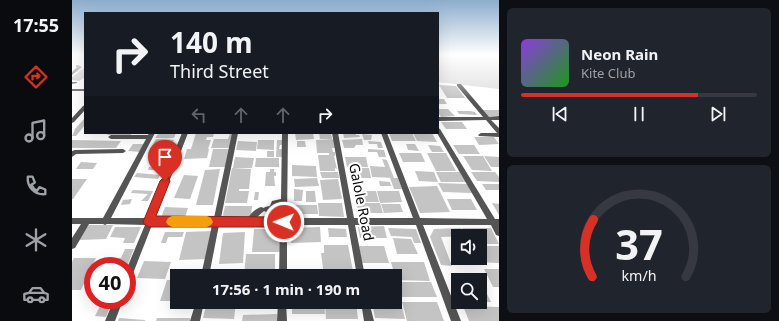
<!DOCTYPE html>
<html lang="en">
<head>
<meta charset="utf-8">
<style>
  :root { --surface:#171b24; --page:#20242c; --text:#f1f3f6; --muted:#9ea1a6; --line:#363941; --accent:#d93025 }
  body { margin:0; font-family:"Noto Sans",sans-serif; background:var(--page); color:var(--text); height:100vh; display:flex; flex-direction:column; font-size:15px; white-space:nowrap }
  * { box-sizing:border-box; margin:0 }
  p { font-size:13px; color:var(--muted) }
  .icon { flex:none; width:22px; height:22px; fill:none; stroke:currentColor; stroke-width:2; stroke-linecap:round; stroke-linejoin:round }
  .map { position:relative; flex:1; overflow:hidden }
  .drawer { display:flex; flex-direction:column; gap:8px; padding:8px; background:#0d0f14; width:280px }
  .drawer>* { flex:none }
  .hud { position:absolute; left:12px; top:12px; width:355px; height:122px; border-radius:0px; box-shadow:0 4px 16px #0002; background:#171b24; color:var(--text); overflow:hidden }
  .buttons { position:absolute; left:379px; top:229px; display:grid; gap:8px }
  .buttons a { display:grid; place-items:center; width:36px; height:36px; border-radius:0px; background:var(--surface); box-shadow:0 4px 16px #0002; font-size:20px }
  .speed { position:absolute; left:12px; top:257px; display:flex; gap:8px; font-size:20px; font-weight:700; text-align:center }
  .speed>* { display:grid; place-content:center; width:52px; height:52px; border-radius:50%; background:var(--surface); box-shadow:0 4px 16px #0002; line-height:1 }
  .speed .limit { border:6px solid #d22; background:#fff; color:#111 }
  .pin { position:absolute; display:grid; place-items:center; width:34px; height:34px; color:#fff; margin:-41px -17px; border-radius:50% 50% 50% 0; rotate:-45deg; box-shadow:0 0 4px #0007 }
  .pin .icon { rotate:45deg }
  .me { position:absolute; width:44px; margin:-22px; rotate:271deg; stroke-linejoin:round; filter:drop-shadow(0 0 3px #0008) }
  .turn { display:flex; align-items:center; gap:14px; height:84px; padding:0 20px; font-size:18px }
  .turn .icon { width:52px; height:52px; stroke-width:2.5 }
  .turn b { display:block; font-size:28px; line-height:34px }
  .lanes { display:flex; align-items:center; height:38px; padding:0 20px; background:#0003; justify-content:center; gap:20px; direction:ltr }
  .lanes .off { opacity:.35 }
  .drawer .widget { flex:1; display:flex; flex-direction:column; justify-content:center; gap:6px; min-width:0; padding:0 14px; border-radius:6px; background:var(--page) }
  .drawer .dial { align-items:center; gap:0 }
  .dial svg { height:104px; overflow:visible; fill:none; stroke:var(--line); stroke-width:7; stroke-linecap:round; text-anchor:middle }
  .dial text { fill:var(--text); stroke:none }
  .song { display:flex; align-items:center; gap:12px }
  .cover { width:48px; height:48px; border-radius:6px; background:linear-gradient(135deg,hsl(270 70% 55%),hsl(120 70% 35%)) }
  .played { height:4px; border-radius:2px; background:linear-gradient(90deg,var(--accent) 75%,var(--line) 75%) }
  .keys { display:flex; justify-content:space-around; direction:ltr }
  .trip { position:absolute; left:98px; top:269px; width:232px; height:40px; border-radius:0px; background:var(--surface); box-shadow:0 4px 16px #0002; font-weight:700; line-height:40px; text-align:center }
  main { display:flex; flex:1; min-height:0 }
  .tabs { display:flex; flex-direction:column; width:72px; justify-content:space-around; align-items:center; background:#090b0e; color:var(--muted) }
  .tabs .icon { width:28px; height:28px }
  .tabs .on { color:var(--accent) }
  .tabs b { font-size:18px; color:var(--text) }
  .map>svg:first-child { display:block }
  .green { fill:#dcdcdc }
  .building { fill:#c4c4c4 }
  .lines { fill:none; stroke-linecap:round; stroke-linejoin:round }
  .minor { fill:#555; fill-rule:evenodd }
  .route { fill:#d93025; stroke:#8d1f18 }
  .slow { fill:#f59e0b }
  .labels { text-anchor:middle; dominant-baseline:central; stroke-width:4; stroke-linejoin:round; paint-order:stroke }
  .street-label { font-size:14px; fill:#000; stroke:#fff }
</style>
</head>
<body>
<main>
<nav class="tabs">
<b>17:55</b>
<svg class="icon on" aria-label="directions" viewBox="0 0 24 24"><path d="M12 3l9 9-9 9-9-9zM9 14v-3h6M13 9l2 2-2 2"/></svg>
<svg class="icon" aria-label="music" viewBox="0 0 24 24"><path d="M9 18V5l10-2v13"/><circle cx="6" cy="18" r="3"/><circle cx="16" cy="16" r="3"/></svg>
<svg class="icon" aria-label="phone" viewBox="0 0 24 24"><path d="M5 4h4l2 5-3 2q2 4 5 5l2-3 5 2v4C11 20 4 13 5 4z"/></svg>
<svg class="icon" aria-label="climate" viewBox="0 0 24 24"><path d="M12 3v18M4 7l16 10M4 17L20 7"/></svg>
<svg class="icon" aria-label="car" viewBox="0 0 24 24"><path d="M5 17H2v-5l4-1 3-4h7l3 4 3 1v5h-3M9 17h6M6 11h13"/><circle cx="7" cy="17" r="2"/><circle cx="17" cy="17" r="2"/></svg>
</nav>
<div class="map">
<svg width="427" height="321" viewBox="0 0 427 321">
  <rect width="100%" height="100%" fill="#fff"/>
  <path class="green" d="M366,55h61v34l-61,-7z"/>
  <path class="building" d="M13,68v9l-6,4 -7,-1v-3l7,-5h-2z
    M367,85l17,1 9,12h-18z
    M366,99h6l3,5h-9z
    M366,109h10l7,7 -14,1 -3,-4z
    M410,110h17v6l-11,1z
    M385,111h13l5,1 2,3 -18,-1z
    M13,118v7l-9,11h-4l3,-6h-1z
    M369,122h21l5,7h-21z
    M37,133h23l-2,3h-10l1,-1h-14z
    M88,133h16l-2,5h-19l3,-4z
    M124,133h18l-1,4h-6l-1,3h5l-3,9h1l-2,9 -23,1 3,-10h4z
    M158,133h5l-5,15h-19l3,-9h14z
    M223,133h18l1,6 -18,1z
    M247,133h12l1,6h-12z
    M271,133h13v2h-12h15l1,2 -16,1z
    M317,133h23l4,8h-24z
    M341,133h19l5,9 -20,-1z
    M290,134l10,1 -1,5h-7z
    M402,137h20l5,7 -20,1z
    M84,139l18,1 -3,6 -12,-1 -2,4h13l-3,5 -19,-1z
    M263,139l2,9h-5l1,4h2v4h-1l3,13 -2,-1v3h-15l-2,-16h11v-2h-12l-1,-13z
    M290,139l1,6h-7l-2,3h-10l-2,-8z
    M0,140l49,1 -5,7h-44z
    M186,140h16v10l-17,-1z
    M205,140h6v5h-3l-1,4h3v8h-6z
    M166,141l19,1 -1,9 -20,-1z
    M225,141h8l1,6h-9z
    M296,141l13,1 2,6h-5l-1,-4h-8z
    M61,144h11l-4,8 -12,-1z
    M334,144h9l4,7 -11,-1z
    M356,145l12,1 4,6h-12z
    M381,145h21l6,9h-21z
    M141,149h18l-3,18h-19z
    M296,149l16,1 2,7h-7l-2,-5h-9z
    M195,151h7v6h-7z
    M327,153h22l4,9h-22z
    M355,153h19l10,18h-20z
    M83,156h9l-7,14h-9l1,-3h7l1,-3h-6l2,-4h6l1,-2h-6z
    M391,156h20l9,15 -20,-1z
    M412,156l15,1v10h-8z
    M163,157l19,1 -2,10h-19z
    M273,157h21l2,10h-21z
    M184,158h23v9h-24z
    M310,159l5,1 7,18 -22,-1 -2,-11 15,1z
    M9,162l16,1 -4,6h-17z
    M220,165l24,1 1,11 -25,-1z
    M160,168l19,1 -2,20h-10v2h10l-2,12h-22z
    M276,168h21l2,10h-20z
    M148,169l-7,36h-17l9,-35z
    M198,169h4v3h2v4h-2l1,10h-10l1,-14h4z
    M343,171l19,1 4,10 -19,-1z
    M248,172h18l1,6h-17z
    M364,172h24l6,10h-25z
    M399,172h24l4,5v5l-22,-1z
    M65,173l23,2 -2,4 -24,-2z
    M112,175l14,1 -8,23 -16,-1z
    M245,178l2,8 -24,1 -1,-8z
    M318,178h8l4,11h-8z
    M0,179h15l-14,20h-1z
    M266,179l4,20 -19,1 -3,-20z
    M307,181l11,1 1,4h-11z
    M366,183l29,1 5,9 -29,-1z
    M410,184h17v6h-13z
    M365,186l13,26 -30,1 -11,-26z
    M222,189l9,1 -1,11h-8z
    M61,190l20,1 -5,10h-7l7,-7 -17,-1z
    M234,191h9l1,11h-10z
    M282,191h22l3,11h-23z
    M305,191h22l3,11 -22,1z
    M183,192h4l-1,8h-4z
    M60,199l-2,5 -9,1 2,-5z
    M375,199h24l6,11h-25z
    M246,203h24l2,14 -25,-1z
    M284,203h24l3,10h-24z
    M420,203l7,1v11z
    M309,204h19l3,8 -19,1z
    M221,205h24l1,9h-25z
    M153,206h27l-1,13h-29z
    M93,207l23,1 -4,12h-20l-2,-5z
    M15,225h26l-7,14 -27,1z
    M312,226l3,12h-27l-2,-11z
    M43,227h26l-7,16h-11l2,-5 -15,-1z
    M248,227l1,15 -30,1v-15z
    M256,228l18,1 1,8h-18z
    M316,228l28,1 5,14h-7l-2,-6 -21,-1z
    M389,228l4,8 -24,1 11,29 -11,-1 -11,-28 4,-8z
    M390,228h29l8,16h-19v-8h-14z
    M182,229h27v23h-29z
    M140,231l-5,28 -28,1 7,-28z
    M93,232h19l-2,5h-14l-2,6h-5z
    M173,232l-2,31 -24,1 4,-31z
    M321,238l18,1 7,15h-21z
    M252,245h24l6,31h-30l-3,-23h3z
    M287,246h25l5,17h-27z
    M408,246h19v17l-23,-1 -2,-4h6z
    M53,249h9l-7,17h-28l4,-8h18z
    M174,254h29v22h-31z
    M2,258h22l-15,32h-9v-28z
    M72,261l27,1 -6,17 -28,-1z
    M319,262h33l6,19 -34,-1z
    M412,269h15v18h-6z
    M95,280h10v21h-17z
    M324,281l9,38 -30,-1 -3,-16h23z
    M379,281h7v16z
    M325,282h34l6,15h-36z
    M408,282h1l10,20h-11z
    M31,300h10l-7,17 -11,-1z
    M135,302h29l-2,17 -31,-1z
    M220,302h32l1,12h-33z
    M253,302h31l2,17h-32z
    M330,302h35l7,19h-37z
    M391,306l36,1v14h-30z
    M205,314v7h-35l1,-6z
    M47,318l26,2v1h-27z
    M85,318h33v3h-34z"/>
  <g class="lines">
    <path class="minor" d="M4,65h2l4,2 -10,8v-3l5,-5h-1z
      M0,82h5v1l-5,1z
      M385,84h4l28,33 10,-1v4h-8l8,8v9l-20,-1 -1,-1 3,-2h16l-11,-13 -48,1v-4h45l-26,-31z
      M0,89h13v2h-13z
      M13,105v5l-11,12 -2,1v-5l11,-12z
      M366,128l2,1 55,90h4v17l-3,-1 -5,-10h-68l38,96h-10l-35,-96h-61l10,51h-8l-9,-51h-61v51h-8l1,-51h-61l-10,51h-8l11,-51h-60l-22,56 -3,1v-14l18,-43 -38,-1 -2,1 -2,-1h-14l-14,24 -3,1v-11l9,-14h-9v-6h31l43,-79h-35l-3,-2 3,-2h37l1,-2h6l-44,85h36l35,-85h6l-33,85h59l18,-85h6l-17,85h27c3,-5 7,-9 13,-11l3,1 1,-1 5,-1 2,-5 9,-2 1,-66h6l-1,85h60l-15,-85h6l16,85h59l-32,-85h6l33,85 67,1 -50,-86h1zM209,205l-1,13h-4l1,-12zM192,211l5,2v5h-13z
      M51,149l3,2 -3,2 -47,1 -4,3v-6l3,-1z
      M42,300h9l-8,21h-10z
      M124,302h8l-4,19h-10z
      M206,302h8l1,19h-10z
      M289,302h8l5,19h-10z"/>
  </g>
  <linearGradient id="sky" x2="0" y2="1"><stop stop-color="#8cadcc"/><stop offset="0.55" stop-color="#fff"/><stop offset="1" stop-color="#fff" stop-opacity="0"/></linearGradient>
  <rect width="427" height="100" fill="url(#sky)"/>
  <path class="route" d="M93,177l4,2 1,2 -14,35 128,1 4,2 1,3 -1,4 -4,1h-135l-4,-2 -2,-3 17,-41 2,-2z"/>
  <path class="slow" d="M100,216h35l4,2 2,4 -2,3 -4,2h-35l-4,-2 -2,-3 2,-4z"/>
  <g class="labels">
    <g class="street-label">
      <text transform="translate(290 202) rotate(79)">Galole Road</text>
    </g>
  </g>
</svg>
<div class="buttons">
<a><svg class="icon" aria-label="sound" viewBox="0 0 24 24"><path d="M4 9h4l5-4v14l-5-4H4zM17 9q2 3 0 6"/></svg></a>
<a><svg class="icon" aria-label="search" viewBox="0 0 24 24"><circle cx="10" cy="10" r="6"/><path d="M15 15l6 6"/></svg></a>
</div>
<div class="speed"><div class="limit">40</div></div>
<div class="pin" style="left:93px;top:181px;background:#d93025"><svg class="icon" aria-label="arrive" viewBox="0 0 24 24"><path d="M6 21V4h12l-3 4 3 4H6"/></svg></div>
<svg class="me" style="left:212px;top:222px" viewBox="-20 -20 40 40"><circle r="17" fill="#d93025" stroke="#fff" stroke-width="3"/><path d="M0-11L8 9 0 5-8 9z" fill="#fff"/></svg>
<div class="trip">17:56 · 1 min · 190 m</div>
<div class="hud">
<div class="turn"><svg class="icon" aria-label="right" viewBox="0 0 24 24"><path d="M7 20v-9h11M14 6l5 5-5 5"/></svg><div><b>140 m</b>Third Street</div></div>
<div class="lanes"><svg class="icon off" aria-label="left" viewBox="0 0 24 24"><path d="M17 20v-9H6M10 6l-5 5 5 5"/></svg><svg class="icon off" aria-label="ahead" viewBox="0 0 24 24"><path d="M12 20V5M6 11l6-6 6 6"/></svg><svg class="icon off" aria-label="ahead" viewBox="0 0 24 24"><path d="M12 20V5M6 11l6-6 6 6"/></svg><svg class="icon" aria-label="right" viewBox="0 0 24 24"><path d="M7 20v-9h11M14 6l5 5-5 5"/></svg></div>
</div>
</div>
<section class="drawer">
<div class="widget">
<div class="song"><i class="cover"></i><div><b>Neon Rain</b><p>Kite Club</p></div></div>
<div class="played"></div>
<div class="keys"><svg class="icon" aria-label="previous" viewBox="0 0 24 24"><path d="M18 5L8 12l10 7zM5 5v14"/></svg><svg class="icon" aria-label="pause" viewBox="0 0 24 24"><path d="M8 5v14M16 5v14"/></svg><svg class="icon" aria-label="next" viewBox="0 0 24 24"><path d="M6 5l10 7-10 7zM19 5v14"/></svg></div>
</div>
<div class="widget dial"><svg viewBox="0 0 100 80">
<path d="M14 69A42 42 0 1 1 86 69"/>
<path d="M14 69A42 42 0 0 1 15 25" stroke="#d93025"/>
<text x="50" y="56" font-size="32" font-weight="700">37</text>
<text x="50" y="72" font-size="11">km/h</text>
</svg></div>
</section>
</main>
</body>
</html>
